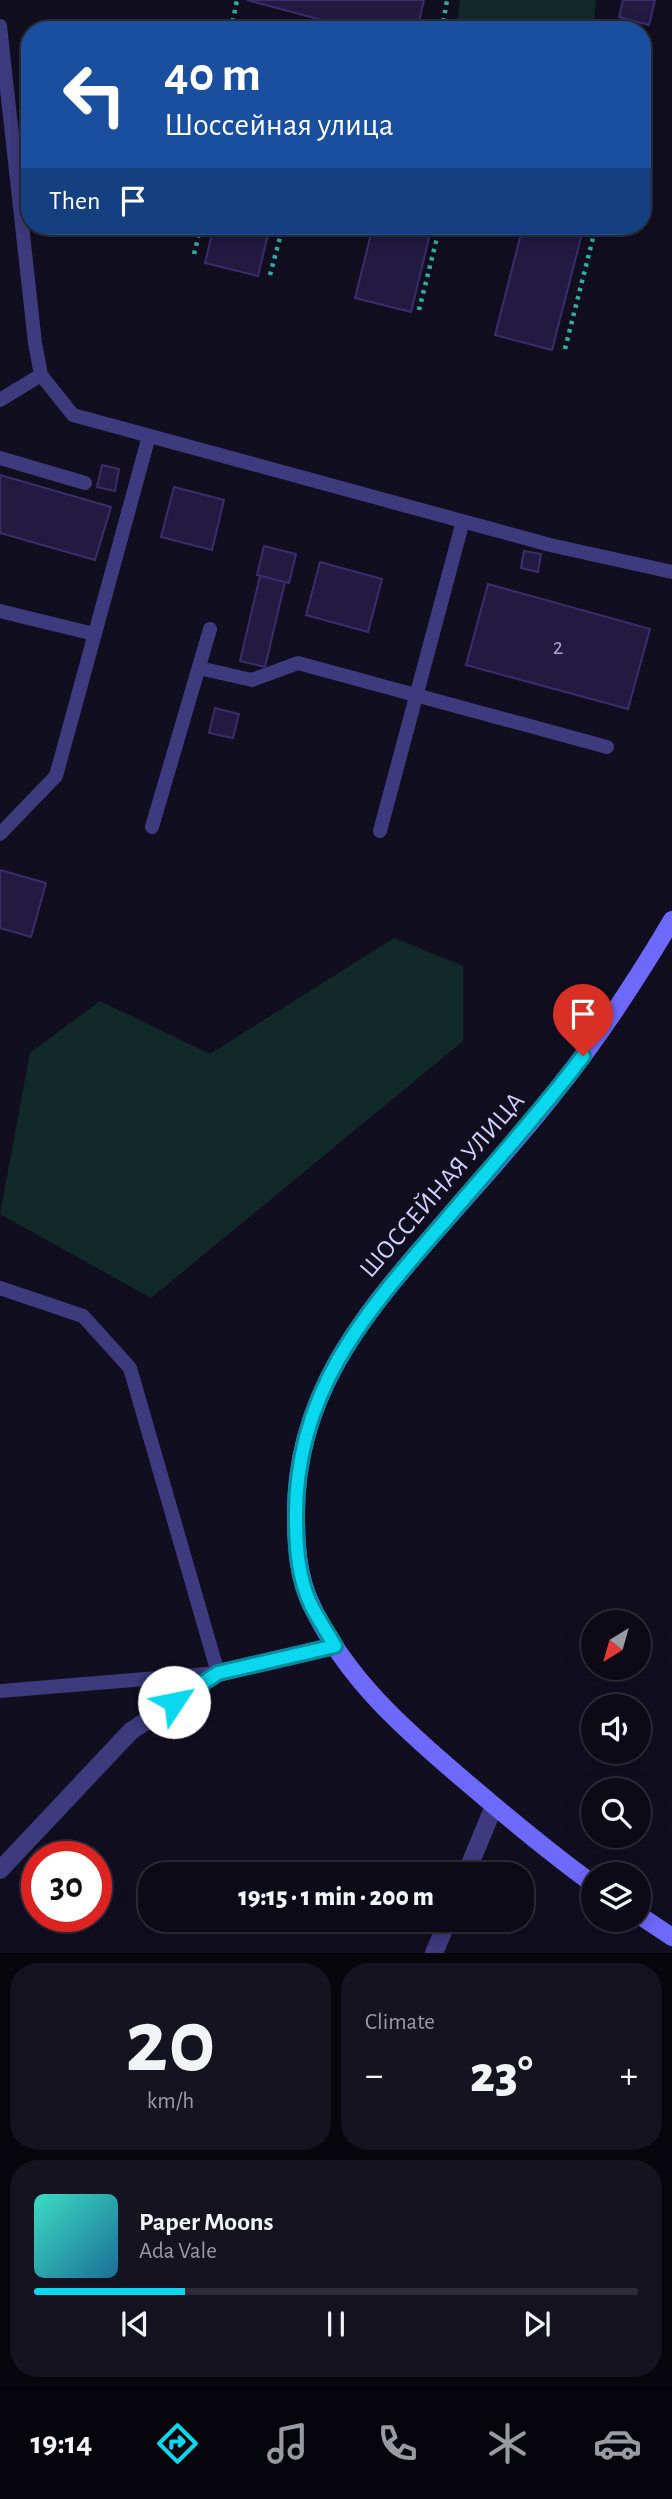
<!DOCTYPE html>
<html lang="en">
<head>
<meta charset="utf-8">
<style>
  :root { --surface:#0d0a18; --page:#161321; --text:#f1f3f6; --muted:#9a9aa2; --line:#2d2b37; --accent:#09d8ef }
  body { margin:0; font-family:"Alegreya Sans",sans-serif; background:var(--page); color:var(--text); height:100vh; display:flex; flex-direction:column; font-size:26px; white-space:nowrap }
  * { box-sizing:border-box; margin:0 }
  p { font-size:23px; color:var(--muted) }
  .icon { flex:none; width:38px; height:38px; fill:none; stroke:currentColor; stroke-width:2; stroke-linecap:round; stroke-linejoin:round }
  .map { position:relative; height:1953px; overflow:hidden }
  .sheet { display:flex; flex-direction:column; gap:10px; padding:10px; background:#07060d; flex:1 }
  .sheet>* { flex:none }
  .banner { position:absolute; left:21px; top:21px; width:630px; height:214px; border-radius:28px; box-shadow:0 4px 18px #0003,0 0 0 2px var(--line); background:#1a4fa0; color:#fff; overflow:hidden }
  .needle { width:46px; rotate:217deg }
  .buttons { position:absolute; left:581px; top:1610px; display:grid; gap:14px }
  .buttons a { display:grid; place-items:center; width:70px; height:70px; border-radius:50%; background:var(--surface); box-shadow:0 4px 18px #0003,0 0 0 2px var(--line); font-size:35px }
  .speed { position:absolute; left:21px; top:1841px; display:flex; gap:14px; font-size:35px; font-weight:700; text-align:center }
  .speed>* { display:grid; place-content:center; width:91px; height:91px; border-radius:50%; background:var(--surface); box-shadow:0 4px 18px #0003,0 0 0 2px var(--line); line-height:1 }
  .speed .limit { border:10px solid #d22; background:#fff; color:#111 }
  .pin { position:absolute; display:grid; place-items:center; width:60px; height:60px; color:#fff; margin:-72px -30px; border-radius:50% 50% 50% 0; rotate:-45deg; box-shadow:0 0 7px #0007 }
  .pin .icon { rotate:45deg }
  .me { position:absolute; width:77px; margin:-38px; rotate:56deg; stroke-linejoin:round; filter:drop-shadow(0 0 5px #0008) }
  .turn { display:flex; align-items:center; gap:24px; height:147px; padding:0 28px; font-size:32px }
  .turn .icon { width:91px; height:91px; stroke-width:2.5 }
  .turn b { display:block; font-size:49px; line-height:60px }
  .then { display:flex; align-items:center; height:66px; padding:0 28px; background:#0003; gap:14px; font-size:26px }
  .big { font-size:52px; font-weight:800; line-height:1.1 }
  .sheet .widget { flex:1; display:flex; flex-direction:column; justify-content:center; gap:10px; min-width:0; padding:0 24px; border-radius:28px; background:var(--page) }
  .sheet .dial { align-items:center; gap:0 }
  .dial b { font-size:91px; line-height:1 }
  .song { display:flex; align-items:center; gap:21px }
  .cover { width:84px; height:84px; border-radius:10px; background:linear-gradient(135deg,hsl(170 70% 55%),hsl(200 70% 35%)) }
  .played { height:7px; border-radius:4px; background:linear-gradient(90deg,var(--accent) 25%,var(--line) 25%) }
  .keys { display:flex; justify-content:space-around; direction:ltr }
  .heat { display:flex; justify-content:space-between; align-items:center; font-size:38px; direction:ltr }
  .sheet .tiles { flex:1; display:grid; gap:10px; grid-template-columns:1fr 1fr }
  .widget:last-child { grid-column:span 2 }
  .trip { position:absolute; left:138px; top:1862px; width:396px; height:70px; border-radius:28px; background:var(--surface); box-shadow:0 4px 18px #0003,0 0 0 2px var(--line); font-weight:800; line-height:70px; text-align:center }
  .tab-bar { display:flex; height:112px; justify-content:space-around; align-items:center; background:#05040a; color:var(--muted) }
  .tab-bar .icon { width:49px; height:49px }
  .tab-bar .selected { color:var(--accent) }
  .tab-bar b { font-size:32px; color:var(--text) }
  .map>svg:first-child { display:block }
  .green { fill:#112a29 }
  .building { fill:#221a40; stroke:#3a2d6c; stroke-width:2 }
  .lines { fill:none; stroke-linecap:round; stroke-linejoin:round }
  .path { stroke:#32aea6; stroke-width:4.5; stroke-dasharray:3.5 5; stroke-linecap:butt }
  .service { stroke:#3d3a7e; stroke-width:14 }
  .minor { stroke:#3d3a7e; stroke-width:18 }
  .secondary { stroke:#6d69fa; stroke-width:18 }
  .route-casing { stroke:#068c9b; stroke-width:18 }
  .route { stroke:#09d8ef; stroke-width:12 }
  .labels { text-anchor:middle; dominant-baseline:central; stroke-width:7; stroke-linejoin:round; paint-order:stroke }
  .number-label { font-size:23px; fill:#a8a2ce }
  .street-label { font-size:26px; fill:#d4cffd; stroke:#110e20 }
</style>
</head>
<body>
<div class="map">
<svg width="672" height="1953" viewBox="0 0 672 1953">
  <rect width="100%" height="100%" fill="#110e20"/>
  <path class="green" d="M460,0h136l-3,30h-137z
    M394,938l69,28v75l-312,257 -151,-84 30,-161 70,-52 110,53z"/>
  <path class="building" d="M247,0h177l-7,30h-58z
    M623,0h32l-6,25 -30,-8z
    M214,226h56l-12,50 -53,-13z
    M373,226h59l-21,86 -56,-14z
    M523,226h61l-32,124 -57,-15z
    M102,465l17,4 -4,22 -18,-4z
    M0,475l111,32 -16,53 -95,-27z
    M174,487l50,13 -12,50 -51,-13z
    M264,546l32,8 -7,29 -32,-8z
    M524,551l17,3 -3,18 -17,-4z
    M320,562l62,17 -14,53 -62,-17z
    M260,576l25,6 -20,85 -25,-6z
    M488,584l162,45 -22,80 -162,-44z
    M215,708l24,6 -6,24 -24,-5z
    M0,870l46,13 -15,54 -31,-9z"/>
  <g class="lines">
    <path class="path" d="M231,30l6,-30
      M442,30l5,-30
      M194,254l7,-28
      M270,275l13,-49
      M419,310l21,-84
      M565,349l31,-123"/>
    <path class="service" d="M0,26l35,317 6,32 32,40 477,130 122,27
      M0,400l41,-25
      M0,458l85,25
      M0,611l94,23
      M199,668l53,12 46,-17 309,84
      M152,827l58,-198
      M380,831l83,-310
      M0,834l56,-58 93,-340
      M0,1288l83,28 47,52 88,305 -218,18"/>
    <path class="minor" d="M0,1870l131,-139 87,-58 117,-27
      M466,1874l28,-68
      M434,1953l14,-33"/>
    <path class="secondary" d="M593,1884c-44,-32 -86,-67 -128,-103 -60,-51 -120,-103 -154,-177 -13,-27 -15,-59 -15,-89 -1,-112 60,-192 130,-272 42,-49 87,-97 127,-148 44,-55 83,-114 119,-175
      M639,1915l33,22"/>
  </g>
  <g class="lines">
    <defs>
      <path id="route" d="M174,1702l44,-29 117,-27c-8,-14 -17,-27 -24,-41 -13,-27 -15,-59 -15,-88 -1,-126 70,-205 148,-295 47,-55 95,-108 139,-166"/>
    </defs>
    <use href="#route" class="route-casing"/>
    <use href="#route" class="route"/>
  </g>
  <g class="labels">
    <g class="number-label">
      <text x="558" y="647">2</text>
    </g>
    <g class="street-label">
      <text transform="translate(442 1185) rotate(-49)">ШОССЕЙНАЯ УЛИЦА</text>
    </g>
  </g>
</svg>
<div class="buttons">
<a><svg class="needle" viewBox="-14 -14 28 28"><path d="M0-13l5 13h-10z" fill="#e53935"/><path d="M0 13l5-13h-10z" fill="#9a9aa2"/></svg></a>
<a><svg class="icon" aria-label="sound" viewBox="0 0 24 24"><path d="M4 9h4l5-4v14l-5-4H4zM17 9q2 3 0 6"/></svg></a>
<a><svg class="icon" aria-label="search" viewBox="0 0 24 24"><circle cx="10" cy="10" r="6"/><path d="M15 15l6 6"/></svg></a>
<a><svg class="icon" aria-label="layers" viewBox="0 0 24 24"><path d="M12 4l9 5-9 5-9-5zM3 14l9 5 9-5"/></svg></a>
</div>
<div class="speed"><div class="limit">30</div></div>
<div class="pin" style="left:583px;top:1056px;background:#d93025"><svg class="icon" aria-label="arrive" viewBox="0 0 24 24"><path d="M6 21V4h12l-3 4 3 4H6"/></svg></div>
<svg class="me" style="left:174px;top:1702px" viewBox="-20 -20 40 40"><circle r="19" fill="#fff"/><path d="M0-13L10 11 0 6-10 11z" fill="#09d8ef"/></svg>
<div class="trip">19:15 · 1 min · 200 m</div>
<div class="banner">
<div class="turn"><svg class="icon" aria-label="left" viewBox="0 0 24 24"><path d="M17 20v-9H6M10 6l-5 5 5 5"/></svg><div><b>40 m</b>Шоссейная улица</div></div>
<div class="then">Then<svg class="icon" aria-label="arrive" viewBox="0 0 24 24"><path d="M6 21V4h12l-3 4 3 4H6"/></svg></div>
</div>
</div>
<section class="sheet">
<div class="tiles">
<div class="widget dial"><b>20</b><p>km/h</p></div>
<div class="widget"><p>Climate</p>
<div class="heat"><a>−</a><b class="big">23°</b><a>+</a></div>
</div>
<div class="widget">
<div class="song"><i class="cover"></i><div><b>Paper Moons</b><p>Ada Vale</p></div></div>
<div class="played"></div>
<div class="keys"><svg class="icon" aria-label="previous" viewBox="0 0 24 24"><path d="M18 5L8 12l10 7zM5 5v14"/></svg><svg class="icon" aria-label="pause" viewBox="0 0 24 24"><path d="M8 5v14M16 5v14"/></svg><svg class="icon" aria-label="next" viewBox="0 0 24 24"><path d="M6 5l10 7-10 7zM19 5v14"/></svg></div>
</div>
</div>
</section>
<nav class="tab-bar">
<b>19:14</b>
<svg class="icon selected" aria-label="directions" viewBox="0 0 24 24"><path d="M12 3l9 9-9 9-9-9zM9 14v-3h6M13 9l2 2-2 2"/></svg>
<svg class="icon" aria-label="music" viewBox="0 0 24 24"><path d="M9 18V5l10-2v13"/><circle cx="6" cy="18" r="3"/><circle cx="16" cy="16" r="3"/></svg>
<svg class="icon" aria-label="phone" viewBox="0 0 24 24"><path d="M5 4h4l2 5-3 2q2 4 5 5l2-3 5 2v4C11 20 4 13 5 4z"/></svg>
<svg class="icon" aria-label="climate" viewBox="0 0 24 24"><path d="M12 3v18M4 7l16 10M4 17L20 7"/></svg>
<svg class="icon" aria-label="car" viewBox="0 0 24 24"><path d="M5 17H2v-5l4-1 3-4h7l3 4 3 1v5h-3M9 17h6M6 11h13"/><circle cx="7" cy="17" r="2"/><circle cx="17" cy="17" r="2"/></svg>
</nav>
</body>
</html>
